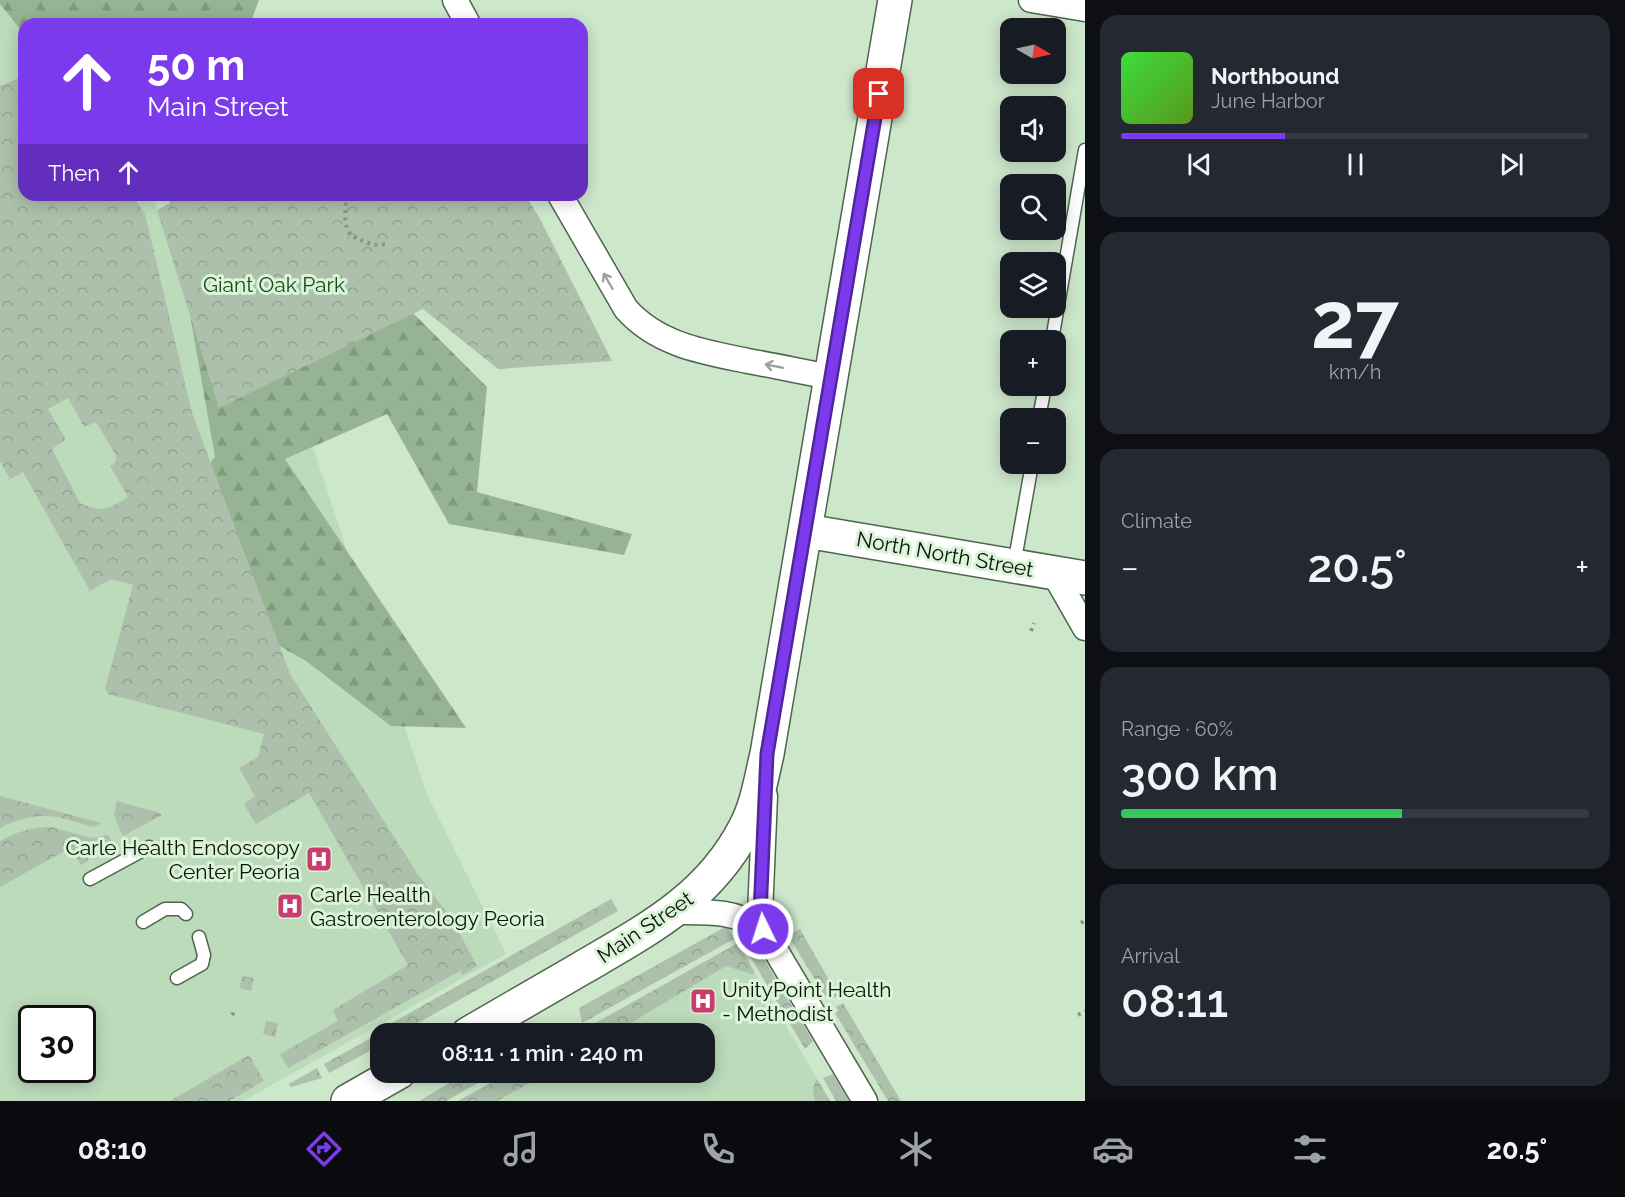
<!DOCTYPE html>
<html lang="en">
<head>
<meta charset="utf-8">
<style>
  :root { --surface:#171b24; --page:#242831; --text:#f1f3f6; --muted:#9ea1a6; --line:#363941; --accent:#7c3aed }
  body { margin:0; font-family:Raleway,sans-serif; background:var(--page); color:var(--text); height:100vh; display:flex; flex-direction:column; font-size:22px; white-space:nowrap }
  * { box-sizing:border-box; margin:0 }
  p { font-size:20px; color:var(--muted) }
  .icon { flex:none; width:33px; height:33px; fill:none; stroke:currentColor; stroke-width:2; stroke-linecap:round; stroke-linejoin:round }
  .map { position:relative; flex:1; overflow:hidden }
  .sheet { display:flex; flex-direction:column; gap:15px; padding:15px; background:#0d0f14; width:540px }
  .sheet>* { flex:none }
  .guide { position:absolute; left:18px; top:18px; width:570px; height:183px; border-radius:18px; box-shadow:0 3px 15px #0003; background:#7c3aed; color:#fff; overflow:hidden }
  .needle { width:39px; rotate:99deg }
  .tools { position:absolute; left:1000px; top:18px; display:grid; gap:12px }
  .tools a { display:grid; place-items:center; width:66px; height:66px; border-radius:12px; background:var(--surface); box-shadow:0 3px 15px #0003; font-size:30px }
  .speed { position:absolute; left:18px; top:1005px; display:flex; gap:12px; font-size:30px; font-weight:700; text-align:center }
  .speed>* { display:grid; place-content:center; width:78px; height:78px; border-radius:50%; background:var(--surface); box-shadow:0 3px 15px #0003; line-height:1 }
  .speed .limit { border:3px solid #111; border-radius:9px; background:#fff; color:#111 }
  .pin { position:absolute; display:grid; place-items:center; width:51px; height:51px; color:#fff; margin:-26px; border-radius:12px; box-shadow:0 3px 9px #0006 }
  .me { position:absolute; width:66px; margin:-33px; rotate:356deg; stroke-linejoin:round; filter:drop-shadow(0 0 4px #0008) }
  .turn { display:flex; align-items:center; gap:21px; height:126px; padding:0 30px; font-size:27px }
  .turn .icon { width:78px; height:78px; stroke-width:2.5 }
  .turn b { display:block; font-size:42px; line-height:51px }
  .then { display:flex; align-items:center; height:57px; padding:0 30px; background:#0003; gap:12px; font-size:22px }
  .big { font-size:45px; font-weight:600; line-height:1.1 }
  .sheet .card { flex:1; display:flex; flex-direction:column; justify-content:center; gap:9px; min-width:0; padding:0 21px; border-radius:18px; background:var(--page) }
  .sheet .dial { align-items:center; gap:0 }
  .dial b { font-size:78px; line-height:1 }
  .song { display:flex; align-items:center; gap:18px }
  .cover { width:72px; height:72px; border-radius:9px; background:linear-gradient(135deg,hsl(120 70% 55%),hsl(90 70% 35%)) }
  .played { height:6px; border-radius:3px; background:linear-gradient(90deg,var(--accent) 35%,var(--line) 35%) }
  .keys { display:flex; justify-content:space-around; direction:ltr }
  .heat { display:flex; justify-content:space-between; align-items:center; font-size:33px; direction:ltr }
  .charge { height:9px; border-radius:4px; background:linear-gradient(90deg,#34c759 60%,var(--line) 0) }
  .trip { position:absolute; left:370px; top:1023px; width:345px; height:60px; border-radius:18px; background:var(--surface); box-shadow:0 3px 15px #0003; font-weight:600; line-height:60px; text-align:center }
  .menu { display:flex; height:96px; justify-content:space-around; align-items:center; background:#090b0e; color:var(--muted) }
  .menu .icon { width:42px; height:42px }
  .menu .active { color:var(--accent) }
  .menu b { font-size:27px; color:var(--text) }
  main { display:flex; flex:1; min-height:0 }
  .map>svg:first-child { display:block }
  .built { fill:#bcdbbb; fill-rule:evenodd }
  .forest { fill:url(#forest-firs) }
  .park { fill:url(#park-crowns); fill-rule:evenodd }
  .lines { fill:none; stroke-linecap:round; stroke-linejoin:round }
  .lane-casing { stroke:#4e654d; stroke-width:15 }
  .street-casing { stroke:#4e654d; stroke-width:27 }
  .secondary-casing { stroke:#4e654d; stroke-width:36 }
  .path { stroke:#859984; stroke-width:4; stroke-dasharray:3 4.5; stroke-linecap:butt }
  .lane { stroke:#fff; stroke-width:12 }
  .street { stroke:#fff; stroke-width:24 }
  .secondary { stroke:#fff; stroke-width:33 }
  .oneway { stroke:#9da19d }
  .route-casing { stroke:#51269a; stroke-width:15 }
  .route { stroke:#7c3aed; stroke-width:10 }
  .labels { text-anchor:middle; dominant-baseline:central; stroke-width:6; stroke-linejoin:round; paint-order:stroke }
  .park-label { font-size:21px; fill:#1d491e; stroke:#daf4d8 }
  .street-label { font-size:21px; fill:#0a130a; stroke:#daf4d8 }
  .poi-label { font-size:21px; fill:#0a130a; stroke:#daf4d8; text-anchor:start }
</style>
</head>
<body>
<main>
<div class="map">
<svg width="1085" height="1101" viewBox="0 0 1085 1101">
  <defs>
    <pattern id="forest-firs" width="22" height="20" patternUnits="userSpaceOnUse" patternTransform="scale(1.5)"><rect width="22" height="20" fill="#96b494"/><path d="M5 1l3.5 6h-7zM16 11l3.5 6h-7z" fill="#809a7e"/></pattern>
    <pattern id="park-crowns" width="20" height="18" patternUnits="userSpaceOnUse" patternTransform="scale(1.5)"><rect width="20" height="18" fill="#acc0ab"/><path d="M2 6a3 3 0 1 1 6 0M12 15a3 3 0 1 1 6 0" fill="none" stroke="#93a492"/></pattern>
  </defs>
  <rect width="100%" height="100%" fill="#cde7cb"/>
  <path class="built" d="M0,0l24,24v171h129l4,15 132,164 137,418 80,162 -263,147h-243zM32,1018h50v52h-50z
    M738,943l92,158h-372l51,-28 196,-1v-38l-128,-1z"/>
  <path class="forest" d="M0,0h259l-9,24h-226v10l-24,-30z
    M169,195h126l192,192 -10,105 155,42 -8,21 -175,-31 -62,-110 -102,45 181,269 -75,-2 -85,-65 -88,-50 -34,-120 31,-34z"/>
  <path class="park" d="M24,76v119h108l13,19 47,199 98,261 127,199 36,48 24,45 -14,9 -3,-4 -172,97 -8,-14 58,-33 -5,-11 75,-45 -99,-172 -53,31 -12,-20 11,-8 -16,-28 19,-11 6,-23 -156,-40 -3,-5 28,-104 -22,-6 -21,12 -67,-119 -13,7 -10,-18v-375zM68,398l16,29 12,-5 20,33v7l-6,4 18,31c-22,13 -24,16 -48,6l-28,-54 13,-9v-2l-17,-29z
    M185,195h340l14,22 73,144 -114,8 -75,-60 -204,99 -62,-198z
    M0,796l101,27 -7,4c-11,-2 -21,-7 -33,-9 -20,-5 -43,0 -61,10z
    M117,801l43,12 2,2 -39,21 -9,-20z
    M51,827l41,11 16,-3 5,8 -22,12 -4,7 -6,3 -11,-17 -70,39v-46c17,-9 31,-14 51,-14z
    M611,899l7,12 -218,122 -19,1v4l-2,-4 5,-3 -1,-3z
    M727,926l7,13 -152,84 -3,-15z
    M800,929l38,67 -6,3 -3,-5 -4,2 -36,-59 3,-4z
    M750,936l63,105 -8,8 -64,-108z
    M738,943l17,30 -4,1 -25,-8 -112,67h-27l-2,-4z
    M242,976l12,2 -3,13 -11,-3z
    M843,1003l58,98h-13l-53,-88 4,-2 -3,-4z
    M266,1021l12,2 -3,14 -12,-3z
    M371,1038l6,9 -48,26 -5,-9z
    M249,1055l15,26 -35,20h-59z
    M317,1068l5,10 -31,9 -2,-3z
    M466,1073h30l-50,28h-27z
    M509,1073h39l-51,28h-39z
    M833,1074l16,27h-13l-13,-23z
    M817,1079l13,22h-15c-2,-8 -3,-14 2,-22z"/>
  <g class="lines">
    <defs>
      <path id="lane" d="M1052,340l33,-190
        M1039,418l6,-32
        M1014,565l18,-101
        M90,879l59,-32
        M143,922l22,-13h16l5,5
        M177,978l25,-14 2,-9 -5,-18"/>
      <path id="street" d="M455,0l13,24
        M1031,0l54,9
        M560,195l66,114c32,36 78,43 122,52 28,5 56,11 83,16
        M1053,572l32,56
        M765,796l-5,118 3,15 102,172
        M674,912c35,0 58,-2 89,17"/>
      <path id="secondary" d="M806,531l279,47
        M468,1034c38,-22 76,-44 114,-66 65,-38 127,-70 163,-140 12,-22 16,-49 22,-74l128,-754
        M348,1101l51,-29"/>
    </defs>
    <use href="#lane" class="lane-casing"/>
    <use href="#street" class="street-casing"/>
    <use href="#secondary" class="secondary-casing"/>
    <path class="path" d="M346,195l-1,28 6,13 22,9 16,-1
      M1031,631l3,-8
      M1081,923l3,-2
      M851,996l10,-6
      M232,1015l3,-4
      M1078,1015l7,-4"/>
    <use href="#lane" class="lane"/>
    <use href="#street" class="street"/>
    <use href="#secondary" class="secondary"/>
  </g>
  <defs><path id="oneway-shaft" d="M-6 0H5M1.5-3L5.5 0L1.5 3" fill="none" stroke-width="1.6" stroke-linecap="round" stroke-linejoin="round" transform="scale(1.5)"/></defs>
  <g class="oneway">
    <use href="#oneway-shaft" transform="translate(608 281) rotate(-120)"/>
    <use href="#oneway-shaft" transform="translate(774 366) rotate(-169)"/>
  </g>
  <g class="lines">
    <defs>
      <path id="route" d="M763,929l-3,-15 7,-160 112,-660"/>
    </defs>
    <use href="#route" class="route-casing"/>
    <use href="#route" class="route"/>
  </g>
  <defs>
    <symbol id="hospital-square" viewBox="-11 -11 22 22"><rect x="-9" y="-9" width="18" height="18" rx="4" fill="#c93c6e" stroke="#daf4d8"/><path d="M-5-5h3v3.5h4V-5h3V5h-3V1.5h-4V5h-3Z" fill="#fff"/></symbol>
  </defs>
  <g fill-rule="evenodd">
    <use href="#hospital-square" x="304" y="844" width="30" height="30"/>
    <use href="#hospital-square" x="275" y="891" width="30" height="30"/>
    <use href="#hospital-square" x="688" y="986" width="30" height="30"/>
  </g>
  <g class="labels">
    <g class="park-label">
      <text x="274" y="284">Giant Oak Park</text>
    </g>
    <g class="street-label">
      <text transform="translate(945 554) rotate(10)">North North Street</text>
      <text transform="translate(645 927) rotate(-34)">Main Street</text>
    </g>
    <g class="poi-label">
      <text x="300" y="847" text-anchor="end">Carle Health Endoscopy<tspan x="300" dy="24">Center Peoria</tspan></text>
      <text x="310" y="894">Carle Health<tspan x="310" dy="24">Gastroenterology Peoria</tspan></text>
      <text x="722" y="989">UnityPoint Health<tspan x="722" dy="24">- Methodist</tspan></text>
    </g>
  </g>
</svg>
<div class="tools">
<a><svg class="needle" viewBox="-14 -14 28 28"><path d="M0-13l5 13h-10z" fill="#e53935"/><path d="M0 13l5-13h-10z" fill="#9ea1a6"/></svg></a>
<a><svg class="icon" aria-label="sound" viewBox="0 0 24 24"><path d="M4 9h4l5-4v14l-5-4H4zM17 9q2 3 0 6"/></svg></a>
<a><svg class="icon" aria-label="search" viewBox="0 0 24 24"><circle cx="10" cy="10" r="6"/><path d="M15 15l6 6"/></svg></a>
<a><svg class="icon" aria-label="layers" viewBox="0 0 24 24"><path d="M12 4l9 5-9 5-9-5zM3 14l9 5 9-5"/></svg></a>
<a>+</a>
<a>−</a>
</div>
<div class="speed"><div class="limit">30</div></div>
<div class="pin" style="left:879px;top:94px;background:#d93025"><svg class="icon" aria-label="arrive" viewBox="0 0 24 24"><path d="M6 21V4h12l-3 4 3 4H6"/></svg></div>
<svg class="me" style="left:763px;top:929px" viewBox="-20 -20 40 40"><circle r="17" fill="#7c3aed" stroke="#fff" stroke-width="3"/><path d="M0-11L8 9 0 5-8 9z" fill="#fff"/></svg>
<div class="trip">08:11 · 1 min · 240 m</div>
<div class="guide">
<div class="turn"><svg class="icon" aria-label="ahead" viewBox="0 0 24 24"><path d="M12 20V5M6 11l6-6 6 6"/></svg><div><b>50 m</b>Main Street</div></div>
<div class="then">Then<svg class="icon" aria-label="ahead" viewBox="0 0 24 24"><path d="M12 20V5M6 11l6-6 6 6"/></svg></div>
</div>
</div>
<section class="sheet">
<div class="card">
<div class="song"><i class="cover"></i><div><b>Northbound</b><p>June Harbor</p></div></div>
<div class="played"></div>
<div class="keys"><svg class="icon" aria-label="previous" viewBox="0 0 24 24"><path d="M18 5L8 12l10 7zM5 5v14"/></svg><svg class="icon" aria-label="pause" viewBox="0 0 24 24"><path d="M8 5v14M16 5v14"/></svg><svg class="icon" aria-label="next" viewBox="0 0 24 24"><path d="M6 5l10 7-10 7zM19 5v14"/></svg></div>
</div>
<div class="card dial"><b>27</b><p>km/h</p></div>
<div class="card"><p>Climate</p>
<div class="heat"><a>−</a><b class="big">20.5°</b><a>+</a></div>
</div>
<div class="card"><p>Range · 60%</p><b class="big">300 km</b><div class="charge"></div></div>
<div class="card"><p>Arrival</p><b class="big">08:11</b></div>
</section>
</main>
<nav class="menu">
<b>08:10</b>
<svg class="icon active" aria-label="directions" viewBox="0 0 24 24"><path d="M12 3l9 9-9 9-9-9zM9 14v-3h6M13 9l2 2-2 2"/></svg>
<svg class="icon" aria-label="music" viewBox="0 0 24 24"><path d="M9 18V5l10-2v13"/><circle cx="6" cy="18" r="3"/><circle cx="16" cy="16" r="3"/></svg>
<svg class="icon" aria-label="phone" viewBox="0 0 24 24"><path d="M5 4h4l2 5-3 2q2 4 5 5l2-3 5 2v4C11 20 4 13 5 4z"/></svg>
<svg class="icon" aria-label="climate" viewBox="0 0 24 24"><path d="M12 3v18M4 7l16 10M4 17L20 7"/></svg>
<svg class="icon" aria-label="car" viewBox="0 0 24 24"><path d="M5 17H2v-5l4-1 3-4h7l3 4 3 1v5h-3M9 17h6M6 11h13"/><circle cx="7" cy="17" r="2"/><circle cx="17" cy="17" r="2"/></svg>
<svg class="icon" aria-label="filters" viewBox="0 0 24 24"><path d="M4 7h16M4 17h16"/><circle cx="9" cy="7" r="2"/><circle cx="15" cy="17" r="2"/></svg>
<b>20.5°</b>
</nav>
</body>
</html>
